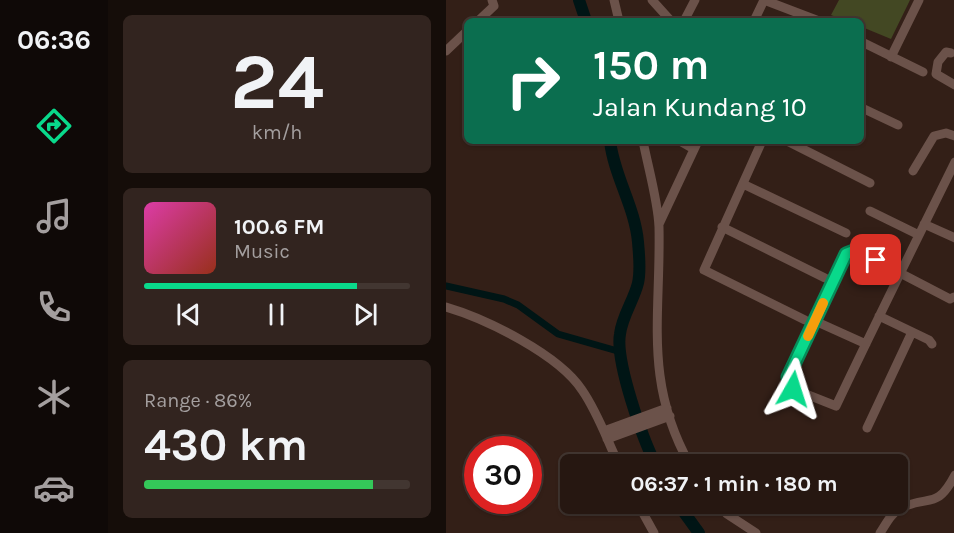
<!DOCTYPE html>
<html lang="en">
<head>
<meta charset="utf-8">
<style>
  :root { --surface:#261711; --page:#32241f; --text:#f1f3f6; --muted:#a49f9f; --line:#423631; --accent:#09d98b }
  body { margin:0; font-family:Karla,sans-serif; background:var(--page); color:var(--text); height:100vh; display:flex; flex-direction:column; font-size:22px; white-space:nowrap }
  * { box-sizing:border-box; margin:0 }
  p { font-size:20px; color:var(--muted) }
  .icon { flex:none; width:33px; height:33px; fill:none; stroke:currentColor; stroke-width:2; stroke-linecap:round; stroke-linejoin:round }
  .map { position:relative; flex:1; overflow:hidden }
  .details { display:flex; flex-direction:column; gap:15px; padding:15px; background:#150d09; width:338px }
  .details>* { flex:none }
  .top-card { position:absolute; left:18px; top:18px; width:400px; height:126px; border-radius:9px; box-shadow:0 2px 4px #0004,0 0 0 2px var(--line); background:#0b6e4f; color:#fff; overflow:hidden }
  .speed { position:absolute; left:18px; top:436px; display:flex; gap:12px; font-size:30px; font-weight:700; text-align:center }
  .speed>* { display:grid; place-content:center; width:78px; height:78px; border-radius:50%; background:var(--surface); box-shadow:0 2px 4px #0004,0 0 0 2px var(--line); line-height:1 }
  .speed .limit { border:9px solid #d22; background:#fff; color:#111 }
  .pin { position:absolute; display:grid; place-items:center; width:51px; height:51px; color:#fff; margin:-26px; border-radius:12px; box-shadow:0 3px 9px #0006 }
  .me { position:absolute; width:66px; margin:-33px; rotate:6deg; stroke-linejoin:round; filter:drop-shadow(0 0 4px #0008) }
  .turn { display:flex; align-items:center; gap:21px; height:126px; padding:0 30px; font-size:27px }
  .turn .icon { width:78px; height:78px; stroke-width:2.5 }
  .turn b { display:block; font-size:42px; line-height:51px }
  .big { font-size:45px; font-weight:700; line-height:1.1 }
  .details .widget { flex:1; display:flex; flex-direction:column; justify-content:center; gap:9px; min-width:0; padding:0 21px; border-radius:9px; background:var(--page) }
  .details .dial { align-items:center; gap:0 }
  .dial b { font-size:78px; line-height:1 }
  .song { display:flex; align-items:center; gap:18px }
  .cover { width:72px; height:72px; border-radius:9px; background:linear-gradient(135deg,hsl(320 70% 55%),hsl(10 70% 35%)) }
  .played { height:6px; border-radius:3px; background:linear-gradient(90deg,var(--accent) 80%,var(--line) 80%) }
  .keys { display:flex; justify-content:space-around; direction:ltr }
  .charge { height:9px; border-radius:4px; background:linear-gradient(90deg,#34c759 86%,var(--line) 0) }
  .trip { position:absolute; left:114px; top:454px; width:348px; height:60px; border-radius:9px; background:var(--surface); box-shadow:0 2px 4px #0004,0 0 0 2px var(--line); font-weight:700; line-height:60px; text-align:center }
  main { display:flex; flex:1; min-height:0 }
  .tabs { display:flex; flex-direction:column; width:108px; justify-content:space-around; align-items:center; background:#0f0907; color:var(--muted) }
  .tabs .icon { width:42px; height:42px }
  .tabs .on { color:var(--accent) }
  .tabs b { font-size:27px; color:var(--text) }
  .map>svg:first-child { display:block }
  .green { fill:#434823 }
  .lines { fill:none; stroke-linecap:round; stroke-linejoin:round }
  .canal { stroke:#001515; stroke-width:7 }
  .river { stroke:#001515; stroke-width:12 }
  .minor { stroke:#6b524a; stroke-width:9 }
  .route-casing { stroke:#068d5a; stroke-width:15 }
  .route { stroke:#09d98b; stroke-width:10 }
  .slow { stroke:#f59e0b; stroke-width:10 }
</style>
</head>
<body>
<main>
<nav class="tabs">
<b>06:36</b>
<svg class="icon on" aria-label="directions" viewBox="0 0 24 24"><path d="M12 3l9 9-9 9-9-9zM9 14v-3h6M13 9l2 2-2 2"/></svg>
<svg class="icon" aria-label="music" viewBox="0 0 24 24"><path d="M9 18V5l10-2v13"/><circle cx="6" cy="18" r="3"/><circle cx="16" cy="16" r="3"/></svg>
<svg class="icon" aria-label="phone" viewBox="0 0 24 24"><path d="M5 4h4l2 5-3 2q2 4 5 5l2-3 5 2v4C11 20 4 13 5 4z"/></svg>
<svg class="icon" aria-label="climate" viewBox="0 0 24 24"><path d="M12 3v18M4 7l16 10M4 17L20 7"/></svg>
<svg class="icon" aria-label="car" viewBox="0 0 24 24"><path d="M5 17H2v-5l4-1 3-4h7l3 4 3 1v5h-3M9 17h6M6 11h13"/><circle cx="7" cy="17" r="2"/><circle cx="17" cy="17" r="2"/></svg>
</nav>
<section class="details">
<div class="widget dial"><b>24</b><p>km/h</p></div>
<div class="widget">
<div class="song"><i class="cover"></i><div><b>100.6 FM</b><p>Music</p></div></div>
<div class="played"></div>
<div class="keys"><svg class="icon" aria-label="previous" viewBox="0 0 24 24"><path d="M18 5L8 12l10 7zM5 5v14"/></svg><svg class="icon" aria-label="pause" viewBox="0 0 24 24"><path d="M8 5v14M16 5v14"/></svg><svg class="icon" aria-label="next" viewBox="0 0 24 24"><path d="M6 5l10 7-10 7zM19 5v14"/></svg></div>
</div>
<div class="widget"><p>Range · 86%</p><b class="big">430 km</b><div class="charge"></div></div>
</section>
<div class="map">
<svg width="509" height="533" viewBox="0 0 509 533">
  <rect width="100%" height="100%" fill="#331f17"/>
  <path class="green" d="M393,0h71l-19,39 -29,-12v-6h-16l-15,-6z"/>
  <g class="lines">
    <path class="canal" d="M0,286l58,13 14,6 40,29 63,18"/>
    <path class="river" d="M133,0l7,21
      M164,141c4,35 25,66 28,101 1,13 3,28 0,41 -4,17 -16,33 -18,51 -5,27 23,106 36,131
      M232,504l21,29"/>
    <path class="minor" d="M168,0l5,21
      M206,0l19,21
      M318,0l55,21
      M32,21l16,-15 -2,-6
      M238,21l11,-21
      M308,21l10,-21
      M416,42l61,30
      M0,51l21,-20
      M505,53l-5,-1 -8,10 -2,12 19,11
      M445,57l28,-57
      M416,108l36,17
      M197,141c5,26 15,60 16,86 2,89 -16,154 31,238
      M234,141l14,8
      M316,141l-58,129 101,50
      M341,141l83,42
      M467,171l21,-35 12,-3 9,3
      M297,184l103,49
      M424,211l49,24
      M213,224l39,-83
      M478,224l31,14
      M276,227l103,51
      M508,297l-4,2 -94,-49 -7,1 -61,126 5,12 43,17c39,-82 79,-163 119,-244
      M0,307c41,12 113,48 136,83 16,23 25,50 37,75
      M433,316l50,24 3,4
      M369,321l51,23
      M421,428l45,-96
      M158,431l63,-23
      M161,439l63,-23
      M192,504l16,29
      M271,504l10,10 29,19
      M434,533c6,-9 11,-20 21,-25 29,-14 35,3 54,-33"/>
  </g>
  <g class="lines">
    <defs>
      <path id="route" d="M347,389l-5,-12 58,-123 10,-4 20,10"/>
    </defs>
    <use href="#route" class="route-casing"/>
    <use href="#route" class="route"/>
    <path class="slow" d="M362,336l15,-33"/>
  </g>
</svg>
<div class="speed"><div class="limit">30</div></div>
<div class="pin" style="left:430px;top:260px;background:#d93025"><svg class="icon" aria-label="arrive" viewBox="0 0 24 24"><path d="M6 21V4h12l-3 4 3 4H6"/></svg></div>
<svg class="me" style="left:347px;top:389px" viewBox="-20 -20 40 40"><path d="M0-17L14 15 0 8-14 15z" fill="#09d98b" stroke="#fff" stroke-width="4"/></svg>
<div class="trip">06:37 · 1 min · 180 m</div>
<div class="top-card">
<div class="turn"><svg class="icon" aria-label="right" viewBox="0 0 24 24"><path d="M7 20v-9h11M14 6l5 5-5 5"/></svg><div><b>150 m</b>Jalan Kundang 10</div></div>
</div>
</div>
</main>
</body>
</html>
